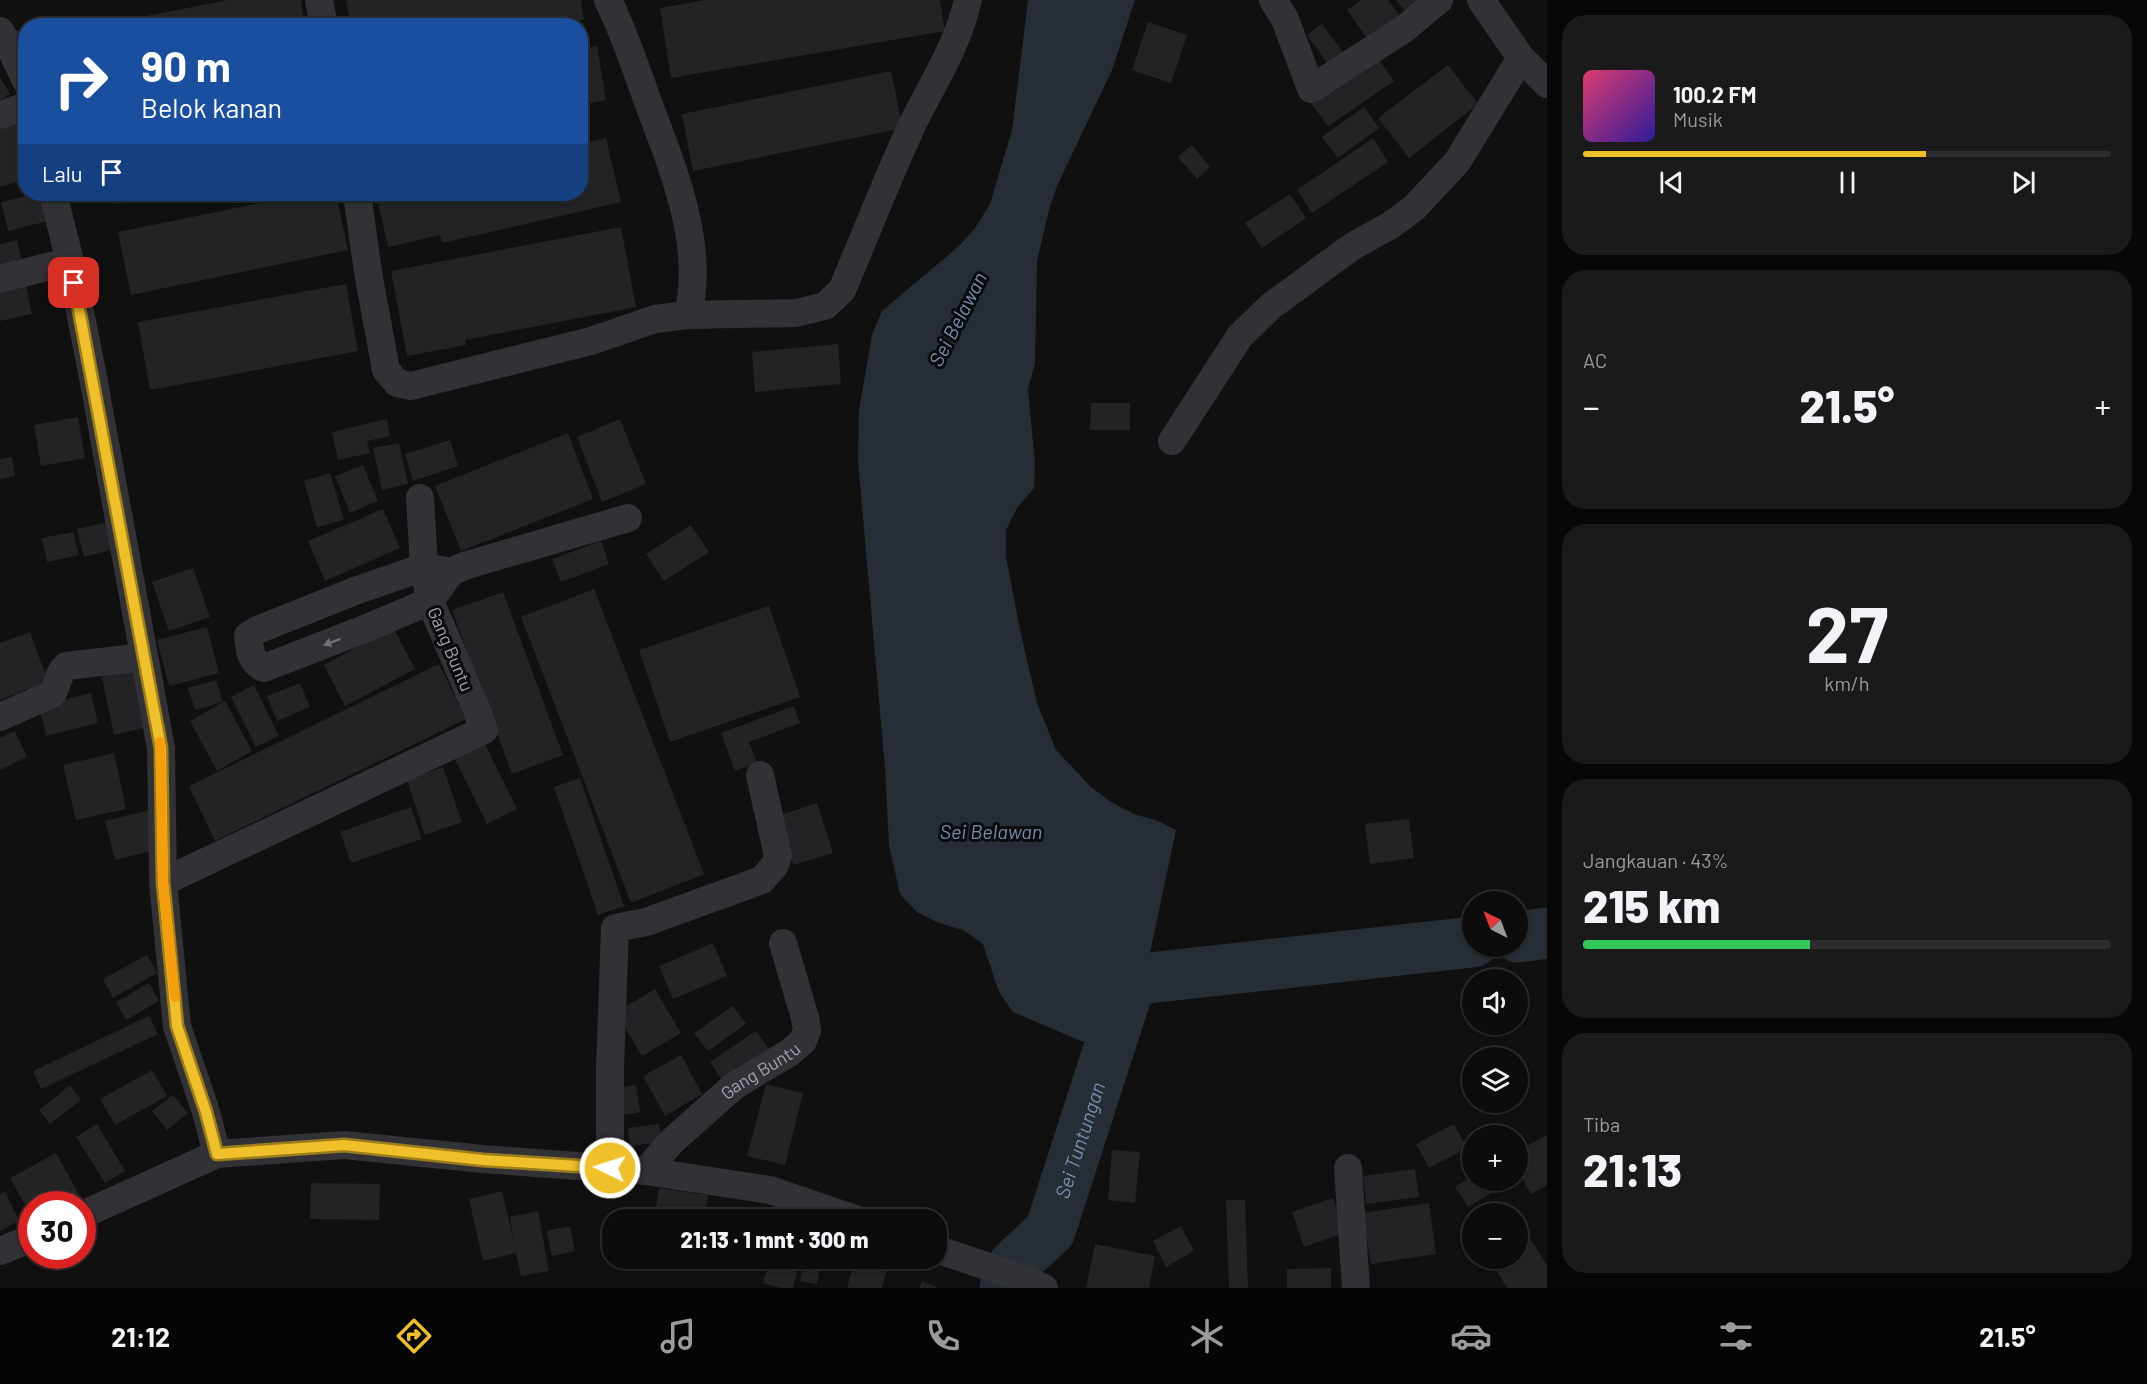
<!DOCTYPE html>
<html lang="id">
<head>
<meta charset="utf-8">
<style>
  :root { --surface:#0c0c0d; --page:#1a1a1b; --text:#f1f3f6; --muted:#9a9b9d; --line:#2c2c2e; --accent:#efc029 }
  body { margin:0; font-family:Barlow,sans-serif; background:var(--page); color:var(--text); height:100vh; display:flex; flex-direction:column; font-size:22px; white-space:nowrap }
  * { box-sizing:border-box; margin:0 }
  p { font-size:20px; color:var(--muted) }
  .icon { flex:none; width:33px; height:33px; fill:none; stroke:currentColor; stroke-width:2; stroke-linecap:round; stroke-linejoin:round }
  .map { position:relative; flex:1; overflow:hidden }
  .sheet { display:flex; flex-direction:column; gap:15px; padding:15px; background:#070707; width:600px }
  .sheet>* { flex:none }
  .banner { position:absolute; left:18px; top:18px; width:570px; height:183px; border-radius:24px; box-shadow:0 2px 4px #0004,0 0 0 2px var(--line); background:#1a4fa0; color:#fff; overflow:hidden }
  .needle { width:39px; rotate:318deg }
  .buttons { position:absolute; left:1462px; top:891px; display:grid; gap:12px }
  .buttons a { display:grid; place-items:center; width:66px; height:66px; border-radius:50%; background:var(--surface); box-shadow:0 2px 4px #0004,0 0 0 2px var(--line); font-size:30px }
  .speed { position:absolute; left:18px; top:1191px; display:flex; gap:12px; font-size:30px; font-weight:700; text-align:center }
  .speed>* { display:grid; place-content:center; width:78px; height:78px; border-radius:50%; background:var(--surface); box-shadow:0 2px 4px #0004,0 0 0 2px var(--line); line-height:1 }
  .speed .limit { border:9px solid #d22; background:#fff; color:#111 }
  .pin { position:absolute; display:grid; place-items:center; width:51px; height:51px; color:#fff; margin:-26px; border-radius:12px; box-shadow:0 3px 9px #0006 }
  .me { position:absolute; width:66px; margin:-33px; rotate:274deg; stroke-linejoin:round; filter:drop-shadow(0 0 4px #0008) }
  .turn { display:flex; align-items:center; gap:21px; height:126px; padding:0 24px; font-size:27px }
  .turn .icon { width:78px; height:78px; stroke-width:2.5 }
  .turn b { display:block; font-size:42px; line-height:51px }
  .then { display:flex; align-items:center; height:57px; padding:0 24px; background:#0003; gap:12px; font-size:22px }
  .big { font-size:45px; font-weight:800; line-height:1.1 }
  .sheet .tile { flex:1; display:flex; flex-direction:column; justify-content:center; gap:9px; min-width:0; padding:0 21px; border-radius:24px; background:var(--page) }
  .sheet .dial { align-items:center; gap:0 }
  .dial b { font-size:78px; line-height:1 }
  .song { display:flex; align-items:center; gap:18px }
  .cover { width:72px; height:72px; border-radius:9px; background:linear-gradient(135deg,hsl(340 70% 55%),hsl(250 70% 35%)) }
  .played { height:6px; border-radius:3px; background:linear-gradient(90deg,var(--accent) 65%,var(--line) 65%) }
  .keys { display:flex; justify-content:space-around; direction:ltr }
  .heat { display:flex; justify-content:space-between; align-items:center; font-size:33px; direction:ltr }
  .charge { height:9px; border-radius:4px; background:linear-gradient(90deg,#34c759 43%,var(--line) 0) }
  .trip { position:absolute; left:602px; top:1209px; width:345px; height:60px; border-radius:24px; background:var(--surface); box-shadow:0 2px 4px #0004,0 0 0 2px var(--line); font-weight:800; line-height:60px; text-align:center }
  .dock { display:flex; height:96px; justify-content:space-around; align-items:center; background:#050505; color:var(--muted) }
  .dock .icon { width:42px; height:42px }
  .dock .current { color:var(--accent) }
  .dock b { font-size:27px; color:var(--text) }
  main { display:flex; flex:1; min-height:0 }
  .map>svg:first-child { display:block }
  .water { fill:#262d34 }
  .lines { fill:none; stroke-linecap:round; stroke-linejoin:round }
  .river { stroke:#262d34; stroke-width:51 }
  .building { fill:#232225 }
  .minor { stroke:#313136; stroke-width:28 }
  .oneway { fill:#6f707a }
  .route-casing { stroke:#9b7d1b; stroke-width:15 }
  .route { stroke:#efc029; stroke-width:10 }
  .slow { stroke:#f59e0b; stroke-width:10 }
  .labels { text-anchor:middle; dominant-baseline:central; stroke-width:6; stroke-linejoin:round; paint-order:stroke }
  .street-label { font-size:18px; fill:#a1a4b2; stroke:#0b0b0c }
  .water-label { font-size:20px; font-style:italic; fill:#778fad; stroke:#0b0b0c }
</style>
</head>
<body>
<main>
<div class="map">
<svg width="1547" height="1288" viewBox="0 0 1547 1288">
  <rect width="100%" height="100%" fill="#101011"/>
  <path class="water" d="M1028,0h107l-23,70 -55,116 -8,24 -12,51 -2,103 -7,25 7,74 -1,25 -17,20 -11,22v26l14,74 17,73 19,47 35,37 20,15 23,12 24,7 18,9 -45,213 -26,3 -24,-5 -68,-29 -14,-20 -16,-48 -20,-14 -24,-7 -22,-11 -17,-18 -11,-49 -4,-77 -27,-307 1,-51 13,-75 10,-24 77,-65 17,-19 14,-23 22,-74z"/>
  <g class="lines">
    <g class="river">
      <path d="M1518,937l29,-4"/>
      <path d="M1086,945l45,35 342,-38"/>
      <path id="s1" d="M1005,1288l9,-24 36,-33 81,-251"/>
    </g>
  </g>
  <path class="building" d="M228,0h73l4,26h-210z
    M346,0h235l3,20 -29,6h-204z
    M705,0h235l5,31 -274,47 -11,-70z
    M1361,0h27l13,18 -32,23 -22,-31z
    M1396,0h19l8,9 -12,9z
    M1148,22l39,13 -16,48 -39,-13z
    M1322,24l24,32 -16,11 -23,-32z
    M597,46l9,54 -26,5v-56z
    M1377,57l17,24 -66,45 -17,-23z
    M1448,65l30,39 -69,54 -31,-40z
    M891,71l12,57 -210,43 -11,-57z
    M0,77l10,17 -10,6z
    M1364,107l15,21 -41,30 -16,-21z
    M22,120l4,11v48l-26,8v-60z
    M606,138l15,64 -179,41 -2,-8 -52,12 -12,-53h204v-50z
    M1373,138l15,24 -76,51 -15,-23z
    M1192,145l18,22 -13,12 -19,-22z
    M35,194h6l7,27 -40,10 -7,-29z
    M115,194h51v1l-49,9z
    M305,194h31l12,56 -217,45 -13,-63z
    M1290,194l16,24 -44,30 -17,-25z
    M621,227l15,80 -171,33 1,5 -59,11 -16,-85z
    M17,240l6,26 -23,6v-28z
    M24,277l8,37 -32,7v-38z
    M346,284l12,67 -208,39 -12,-68z
    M838,344l3,40 -86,8 -3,-40z
    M1091,403h39v27h-40z
    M78,417l7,41 -44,8 -7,-41z
    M387,419l3,17 -23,5 3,12 -32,7 -6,-28z
    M620,419l26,65 -44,18 -25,-65z
    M568,433l25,66 -132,52 -26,-65z
    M450,440l8,26 -45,15 -8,-27z
    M399,443l9,41 -26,6 -9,-42z
    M12,457l3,19 -15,3v-20z
    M363,465l15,36 -28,12 -15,-37z
    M330,473l14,47 -27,7 -13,-46z
    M383,509l17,39 -75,33 -17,-40z
    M108,522l7,27 -31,8 -7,-28z
    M691,525l18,27 -45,29 -18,-27z
    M73,532l6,23 -32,7 -5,-24z
    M601,541l8,23 -48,18 -9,-23z
    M193,568l17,49 -41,14 -17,-49z
    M594,589l110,285 -73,29 -110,-286z
    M503,592l60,163 -51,19 -60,-164z
    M769,606l31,91 -130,45 -31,-92z
    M207,627l12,46 -50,13 -12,-46z
    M393,627l22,42 -70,37 -21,-41z
    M30,632l18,49 -48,19v-57z
    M439,664l27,55 -251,122 -26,-55z
    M135,665l13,62 -34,8 -13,-62z
    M216,680l7,22 -28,8 -7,-22z
    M300,683l10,24 -33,14 -10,-25z
    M254,685l25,51 -23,11 -25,-50z
    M91,693l7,30 -52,13 -7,-30z
    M225,701l27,50 -35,20 -27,-50z
    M794,706l6,17 -51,19 8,21 -22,8 -14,-38z
    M15,731l12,26 -27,13v-32z
    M485,744l32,65 -30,15 -32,-65z
    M114,753l12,56 -50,11 -13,-55z
    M443,767l19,55 -37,13 -18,-55z
    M580,778l44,128 -26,9 -44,-128z
    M817,803l16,50 -40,12 -15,-49z
    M411,807l11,32 -71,24 -11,-31z
    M151,810l9,39 -45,11 -10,-39z
    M1409,819l5,39 -44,6 -5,-40z
    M713,943l14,33 -54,23 -14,-33z
    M147,955l10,18 -44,25 -10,-19z
    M149,983l10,18 -33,19 -10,-18z
    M655,989l26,44 -39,23 -26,-44z
    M733,1006l13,18 -38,27 -14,-18z
    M149,1016l9,18 -117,55 -8,-18z
    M756,1031l17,24 -46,32 -17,-25z
    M681,1055l21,39 -37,22 -22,-40z
    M152,1070l15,26 -52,29 -15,-26z
    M766,1084l37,9 -18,72 -38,-9z
    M70,1085l11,15 -31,24 -11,-14z
    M636,1085l4,27 -21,4 -4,-27z
    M173,1095l15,18 -21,17 -15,-19z
    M97,1124l28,47 -20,12 -29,-46z
    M659,1124l2,18 -31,4 -2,-18z
    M1454,1124l13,24 -38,20 -13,-24z
    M1547,1135v50l-16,9 -13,-23v-20z
    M1112,1150l28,2 -5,51 -27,-3z
    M56,1153l26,47 -7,4h-43v13l-22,-39z
    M1415,1169l4,28 -53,7 -3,-28z
    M1473,1176v4h27l3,6 -35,21 -13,-20z
    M311,1183l69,1 -1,36 -69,-1z
    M659,1188l49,7 -4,25h-50z
    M5,1191l14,30 -19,10v-37z
    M502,1191l12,51 -4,-25 28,-6 11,60 -28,5 -5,-23 -33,8 -14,-62z
    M1333,1198l11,35 -40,14 -12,-35z
    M1226,1200h19l3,88h-19z
    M1429,1203l7,51 -65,10 -8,-51z
    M1521,1224l26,41v23h-40l-18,-30h29v-32z
    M570,1226l5,25 -23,5 -6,-25z
    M1181,1226l13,25 -28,16 -13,-26z
    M1095,1244l60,12 -6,32h-63z
    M770,1258h31l-8,30h-12l-18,-5z
    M805,1258h17l-5,26 -17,-3z
    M855,1258l33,8 -6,22h-35z
    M1331,1268v20h-44v-19z
    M922,1281l17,7h-20z"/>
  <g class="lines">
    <g class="minor">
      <path d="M319,0l5,26"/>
      <path d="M608,0c16,33 28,68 40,102 25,67 57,142 40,213"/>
      <path d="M1273,0l12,19 26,70 93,-60 35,-29"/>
      <path d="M1481,0l40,58 26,26"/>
      <path d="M0,31l8,12 18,38"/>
      <path d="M0,115l26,-9"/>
      <path d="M53,194l17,67 22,111 69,376 2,134 14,144 29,86 11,42"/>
      <path d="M357,194l12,84 17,92 11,13 14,3 180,-45 64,-22 33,-4 108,-2 29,-7 17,-16c24,-56 46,-114 72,-169 20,-40 44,-77 54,-121"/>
      <path d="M0,279l70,-18"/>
      <path d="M1172,441l68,-105 31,-30 82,-60 38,-21 23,-17 43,-46 64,-104"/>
      <path d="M451,572l-27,-5 -69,24 -98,39 -9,6c2,14 2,26 16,32l103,-40 63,-27 21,-29 13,-6 164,-48"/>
      <path d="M0,717l52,-23c6,-9 6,-21 14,-28l78,-9"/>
      <path d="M163,882l321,-152 -8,-22 -46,-107 -6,-34 -4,-69"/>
      <path d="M1348,1168l8,120"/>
      <path d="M610,1169v-101l5,-140 31,-6 116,-42 13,-15 3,-9 -18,-81"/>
      <path id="s2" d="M646,1171l25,-29 63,-56 55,-33 14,-12 4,-11 -2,-12 -22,-75"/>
      <path d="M82,1215l135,-61 127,-9 139,14 163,12 124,19 88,30"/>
      <path d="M936,1249l86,29 22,10"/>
      <path d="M0,1251l32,-13"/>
    </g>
  </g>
  <defs><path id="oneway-solid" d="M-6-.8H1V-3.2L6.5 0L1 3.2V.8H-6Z" transform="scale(1.5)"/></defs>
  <use class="oneway" href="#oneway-solid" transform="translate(332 642) rotate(159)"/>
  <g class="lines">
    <defs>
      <path id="route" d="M74,283l87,465 2,134 14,144 29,86 11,42 127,-9 139,15 127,8"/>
    </defs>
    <use href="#route" class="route-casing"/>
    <use href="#route" class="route"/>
    <path class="slow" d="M160,742l3,140 12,115"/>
  </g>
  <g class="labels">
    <g class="street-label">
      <text transform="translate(451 649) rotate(67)">Gang Buntu</text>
      <text stroke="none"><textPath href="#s2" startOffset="153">Gang Buntu</textPath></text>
    </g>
    <g class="water-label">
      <text transform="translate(957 319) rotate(-63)">Sei Belawan</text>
      <text x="991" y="831">Sei Belawan</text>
      <text stroke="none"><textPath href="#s1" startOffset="170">Sei Tuntungan</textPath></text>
    </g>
  </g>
</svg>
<div class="buttons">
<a><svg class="needle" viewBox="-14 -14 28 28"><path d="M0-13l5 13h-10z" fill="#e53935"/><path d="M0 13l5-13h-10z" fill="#9a9b9d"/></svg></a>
<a><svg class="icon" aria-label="sound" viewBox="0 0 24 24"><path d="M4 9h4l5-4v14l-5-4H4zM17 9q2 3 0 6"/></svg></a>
<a><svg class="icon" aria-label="layers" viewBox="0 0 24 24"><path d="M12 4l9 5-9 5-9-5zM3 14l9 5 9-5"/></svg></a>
<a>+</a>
<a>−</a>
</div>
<div class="speed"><div class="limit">30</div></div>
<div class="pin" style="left:74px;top:283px;background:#d93025"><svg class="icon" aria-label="arrive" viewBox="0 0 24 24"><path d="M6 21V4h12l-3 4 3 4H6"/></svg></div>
<svg class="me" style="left:610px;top:1168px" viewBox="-20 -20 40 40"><circle r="17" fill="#efc029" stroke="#fff" stroke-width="3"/><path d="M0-11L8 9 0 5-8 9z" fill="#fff"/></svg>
<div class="trip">21:13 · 1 mnt · 300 m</div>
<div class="banner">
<div class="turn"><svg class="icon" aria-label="right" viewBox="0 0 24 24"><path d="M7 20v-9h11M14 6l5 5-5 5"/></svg><div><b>90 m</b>Belok kanan</div></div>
<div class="then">Lalu<svg class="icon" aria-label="arrive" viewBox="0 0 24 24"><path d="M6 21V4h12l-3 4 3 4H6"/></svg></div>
</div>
</div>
<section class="sheet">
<div class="tile">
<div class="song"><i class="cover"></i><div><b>100.2 FM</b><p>Musik</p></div></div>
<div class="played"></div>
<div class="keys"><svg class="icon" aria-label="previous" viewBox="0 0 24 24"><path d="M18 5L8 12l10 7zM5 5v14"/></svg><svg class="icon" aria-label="pause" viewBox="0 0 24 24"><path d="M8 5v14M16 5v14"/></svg><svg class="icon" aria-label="next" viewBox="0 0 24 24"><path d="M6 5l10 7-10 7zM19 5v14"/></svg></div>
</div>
<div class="tile"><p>AC</p>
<div class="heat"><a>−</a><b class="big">21.5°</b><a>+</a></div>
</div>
<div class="tile dial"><b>27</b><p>km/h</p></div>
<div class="tile"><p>Jangkauan · 43%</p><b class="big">215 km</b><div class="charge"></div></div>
<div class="tile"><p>Tiba</p><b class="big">21:13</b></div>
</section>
</main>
<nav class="dock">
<b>21:12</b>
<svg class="icon current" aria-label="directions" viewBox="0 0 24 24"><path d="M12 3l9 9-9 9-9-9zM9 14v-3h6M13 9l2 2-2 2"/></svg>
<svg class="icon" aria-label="music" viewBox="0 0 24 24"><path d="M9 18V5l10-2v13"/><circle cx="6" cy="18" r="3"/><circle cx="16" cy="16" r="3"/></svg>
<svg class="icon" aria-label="phone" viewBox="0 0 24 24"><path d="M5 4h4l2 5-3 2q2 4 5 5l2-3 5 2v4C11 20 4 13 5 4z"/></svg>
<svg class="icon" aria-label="climate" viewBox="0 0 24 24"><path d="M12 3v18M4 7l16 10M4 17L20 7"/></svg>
<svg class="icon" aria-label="car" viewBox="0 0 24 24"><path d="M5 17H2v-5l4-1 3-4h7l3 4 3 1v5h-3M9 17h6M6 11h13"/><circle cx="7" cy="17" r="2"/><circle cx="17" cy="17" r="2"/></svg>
<svg class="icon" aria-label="filters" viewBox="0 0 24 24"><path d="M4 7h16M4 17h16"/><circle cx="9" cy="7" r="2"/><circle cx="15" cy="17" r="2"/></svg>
<b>21.5°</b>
</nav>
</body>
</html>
